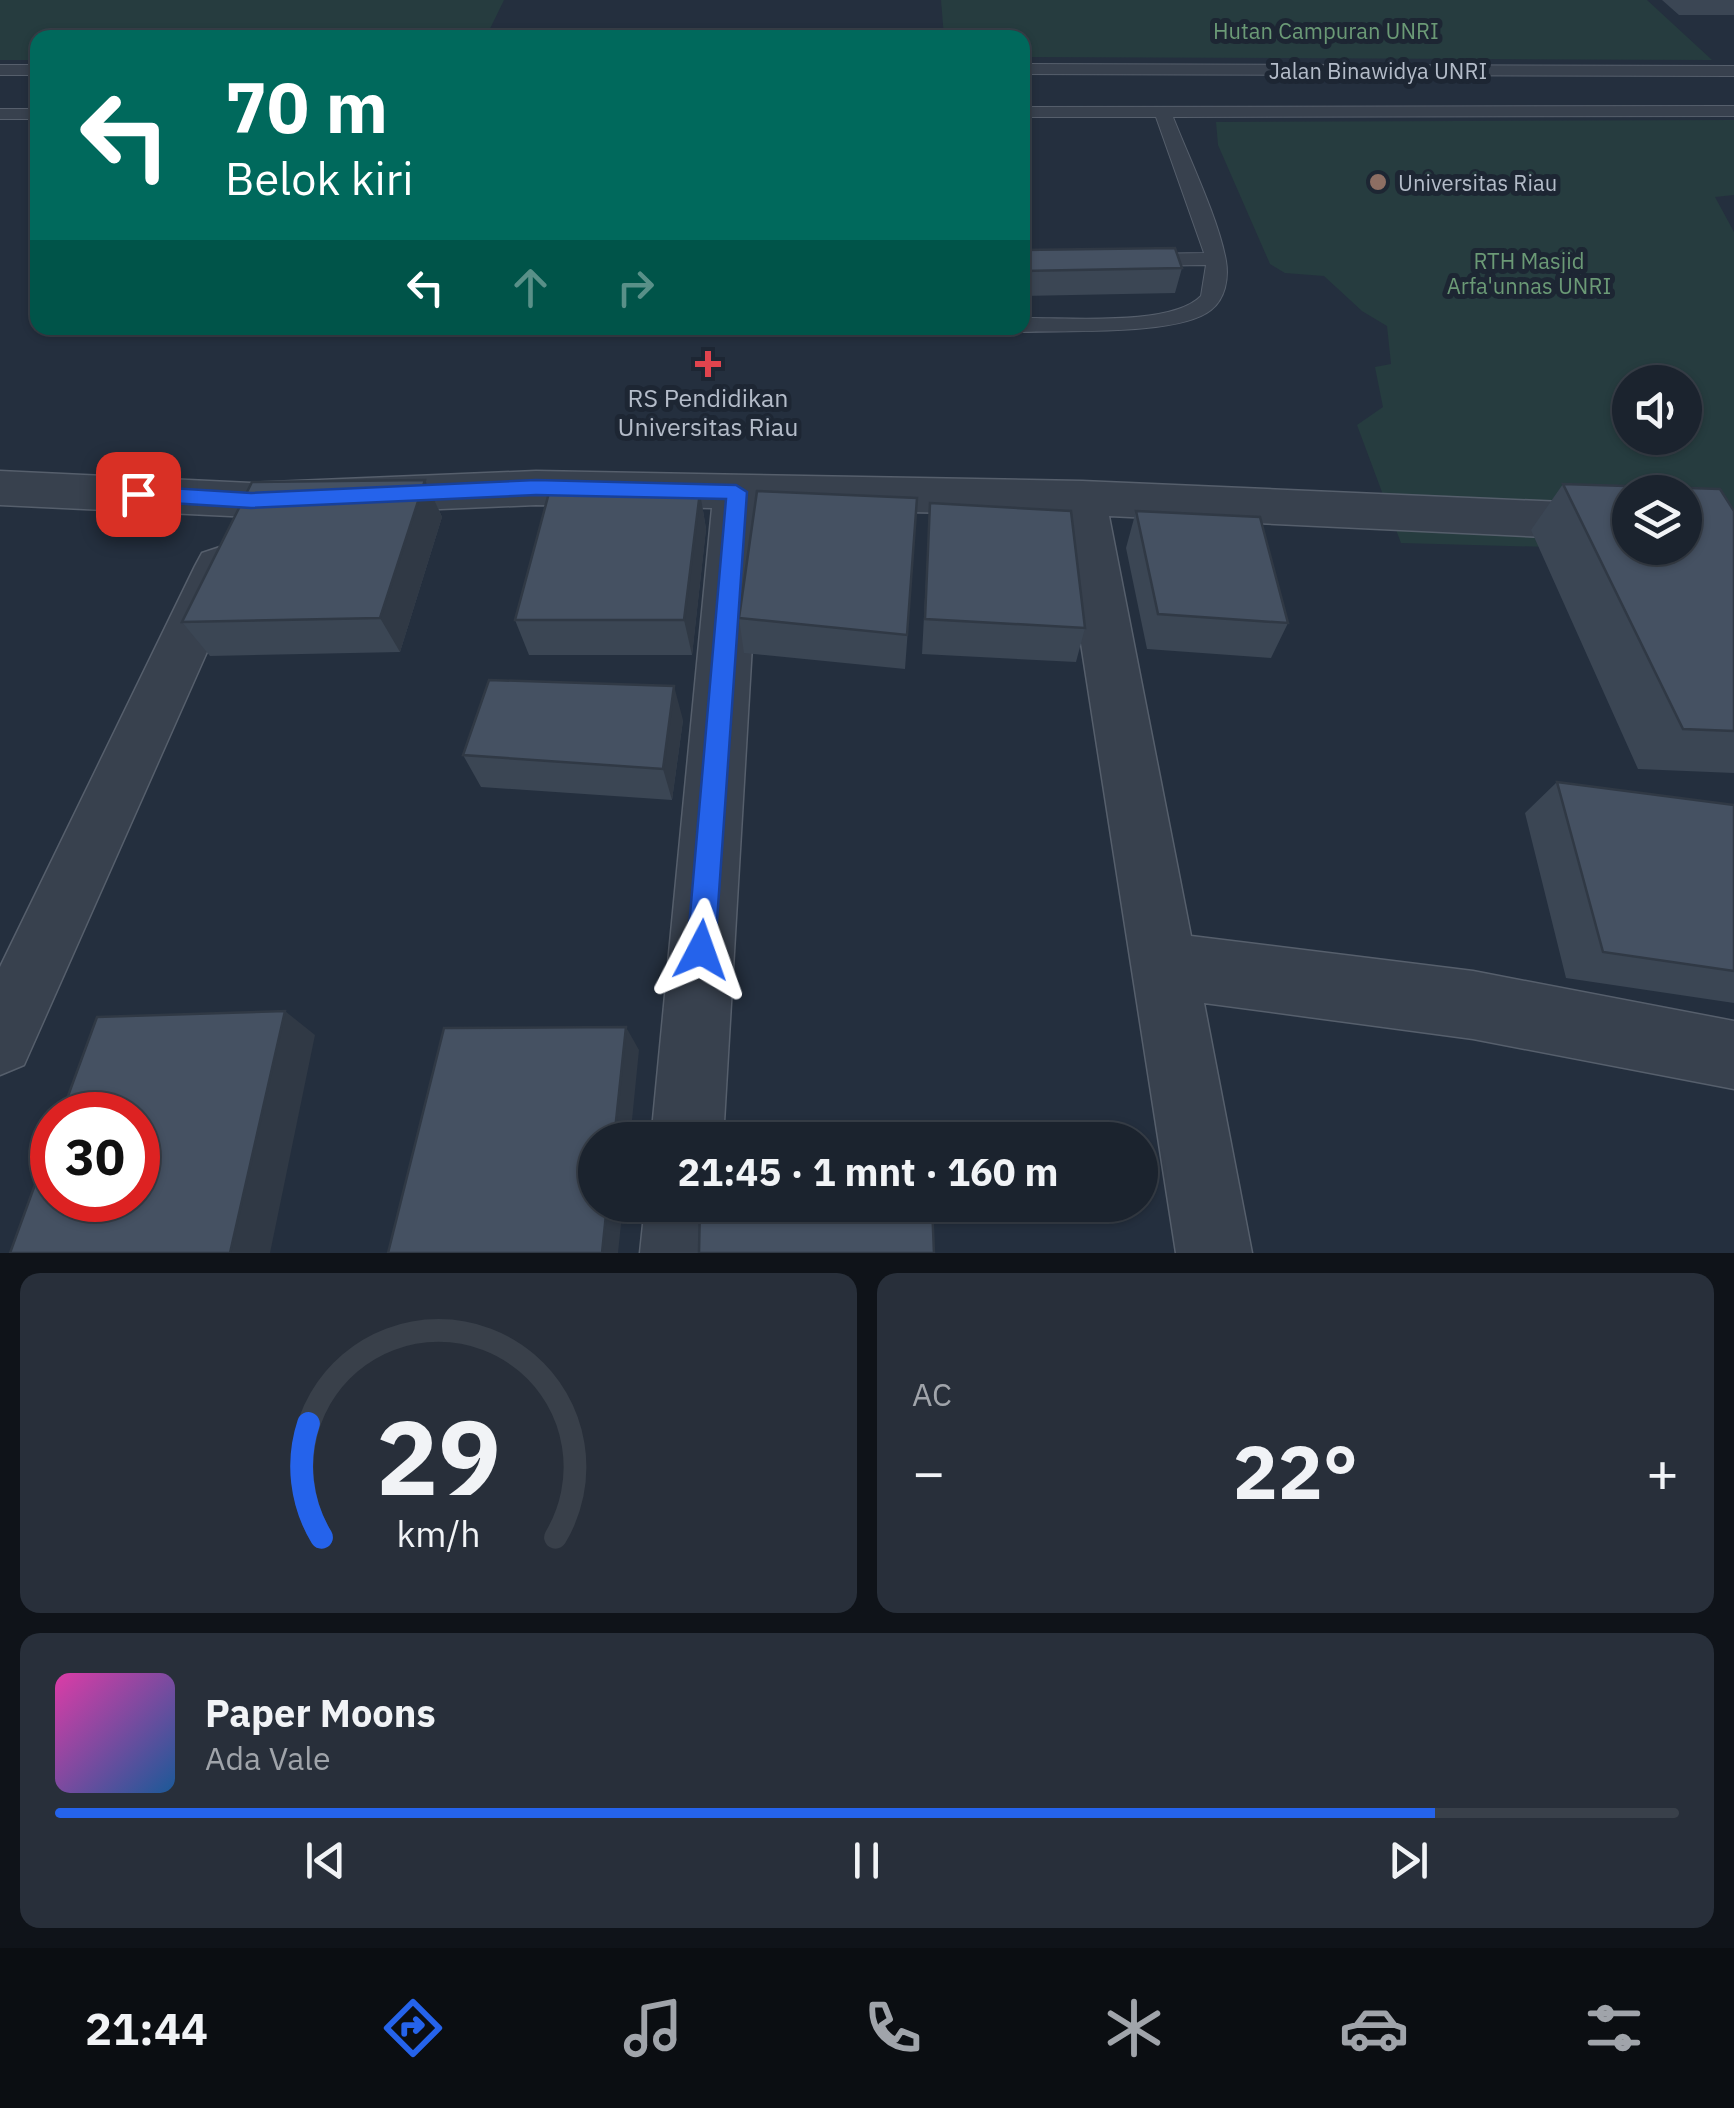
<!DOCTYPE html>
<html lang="id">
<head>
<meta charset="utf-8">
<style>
  :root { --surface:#1b232e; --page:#282f3a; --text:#f1f3f6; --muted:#a0a4aa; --line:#39404a; --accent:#2563eb }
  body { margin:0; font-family:"IBM Plex Sans",sans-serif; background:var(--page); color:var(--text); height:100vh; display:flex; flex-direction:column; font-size:38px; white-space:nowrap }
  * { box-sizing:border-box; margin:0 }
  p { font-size:32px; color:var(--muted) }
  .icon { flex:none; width:55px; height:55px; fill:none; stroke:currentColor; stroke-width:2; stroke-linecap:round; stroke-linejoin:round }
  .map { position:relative; height:1253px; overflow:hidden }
  .sheet { display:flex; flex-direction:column; gap:20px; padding:20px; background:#0f1319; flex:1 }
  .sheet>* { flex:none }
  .top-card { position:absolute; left:30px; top:30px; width:1000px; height:305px; border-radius:20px; box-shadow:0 2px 8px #0004,0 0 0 2px var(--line); background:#00695c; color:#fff; overflow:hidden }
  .buttons { position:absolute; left:1612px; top:365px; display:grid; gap:20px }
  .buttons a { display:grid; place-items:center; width:90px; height:90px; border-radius:50%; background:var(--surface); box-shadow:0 2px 8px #0004,0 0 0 2px var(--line); font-size:50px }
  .speed { position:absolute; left:30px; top:1092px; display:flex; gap:20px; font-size:50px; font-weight:700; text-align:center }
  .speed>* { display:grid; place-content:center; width:130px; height:130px; border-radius:50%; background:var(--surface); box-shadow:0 2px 8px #0004,0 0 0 2px var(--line); line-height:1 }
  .speed .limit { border:15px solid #d22; background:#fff; color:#111 }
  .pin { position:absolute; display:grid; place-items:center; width:85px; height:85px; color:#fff; margin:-42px; border-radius:20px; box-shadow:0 5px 15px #0006 }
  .me { position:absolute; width:110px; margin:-55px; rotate:4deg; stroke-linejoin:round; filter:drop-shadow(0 0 8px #0008) }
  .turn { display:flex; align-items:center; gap:35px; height:210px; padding:0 30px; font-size:45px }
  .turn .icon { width:130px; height:130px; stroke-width:2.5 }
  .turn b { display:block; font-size:70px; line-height:85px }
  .lanes { display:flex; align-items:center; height:95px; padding:0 30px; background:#0003; justify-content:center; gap:50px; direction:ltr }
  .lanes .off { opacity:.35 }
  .big { font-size:75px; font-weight:700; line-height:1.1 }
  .sheet .card { flex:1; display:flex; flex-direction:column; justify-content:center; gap:15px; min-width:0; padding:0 35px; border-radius:20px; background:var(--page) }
  .sheet .dial { align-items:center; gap:0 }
  .dial svg { height:260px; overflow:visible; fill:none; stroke:var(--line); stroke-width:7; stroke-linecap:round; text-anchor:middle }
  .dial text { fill:var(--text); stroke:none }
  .song { display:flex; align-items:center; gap:30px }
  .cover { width:120px; height:120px; border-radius:15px; background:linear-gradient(135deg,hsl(320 70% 55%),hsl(210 70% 35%)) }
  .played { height:10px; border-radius:5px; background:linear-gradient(90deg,var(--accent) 85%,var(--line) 85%) }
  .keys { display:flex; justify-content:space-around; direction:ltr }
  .heat { display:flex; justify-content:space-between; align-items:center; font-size:55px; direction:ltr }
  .sheet .tiles { flex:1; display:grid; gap:20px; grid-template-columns:1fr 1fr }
  .card:last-child { grid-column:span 2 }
  .trip { position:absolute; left:578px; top:1122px; width:580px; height:100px; border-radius:50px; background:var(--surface); box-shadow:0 2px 8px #0004,0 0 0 2px var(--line); font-weight:700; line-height:100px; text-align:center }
  .dock { display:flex; height:160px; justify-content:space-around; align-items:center; background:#0b0e12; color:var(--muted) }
  .dock .icon { width:70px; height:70px }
  .dock .current { color:var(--accent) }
  .dock b { font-size:45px; color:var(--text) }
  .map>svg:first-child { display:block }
  .green { fill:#263c3f; fill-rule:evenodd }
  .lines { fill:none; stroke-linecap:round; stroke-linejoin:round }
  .service-casing { stroke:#565f6c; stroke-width:2 }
  .minor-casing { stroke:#565f6c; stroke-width:3 }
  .service { fill:#38414e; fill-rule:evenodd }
  .minor { fill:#38414e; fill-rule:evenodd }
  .wall { fill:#3b4654 }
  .shaded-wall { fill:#303945 }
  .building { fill:#455162; stroke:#303945; stroke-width:2.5; fill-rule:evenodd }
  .route { fill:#2563eb; stroke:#184099; stroke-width:2.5 }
  .education-dot { fill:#8d6e63; stroke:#1d2633; stroke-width:4 }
  .health-dot { fill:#e0444e; stroke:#1d2633; stroke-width:4 }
  .labels { text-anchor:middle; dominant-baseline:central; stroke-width:10; stroke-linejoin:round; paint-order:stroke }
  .far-park-label { font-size:22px; fill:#6b9a76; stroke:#1d2633 }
  .far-street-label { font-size:22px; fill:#b4bcc9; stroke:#1d2633 }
  .far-poi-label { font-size:22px; fill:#b4bcc9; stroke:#1d2633; text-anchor:start }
  .poi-label { font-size:25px; fill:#b4bcc9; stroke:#1d2633 }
</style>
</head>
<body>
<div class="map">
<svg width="1734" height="1253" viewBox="0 0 1734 1253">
  <rect width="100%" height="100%" fill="#242f3e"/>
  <path class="green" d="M0,0h504l-18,37 -448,1 -1,22h-37z
    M941,0h706l65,60 -689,-3 -1,-19 -78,-1z
    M1734,120v75l-19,2 19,35v320l-333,-9 -44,-118 26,-18 -8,-40 16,-3 -4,-38 -25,-15 -38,-35 -39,-3 -15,-9 -52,-119 -2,-23zM1630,382h55v56h-55zM1630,492h55v56h-55z"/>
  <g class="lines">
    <defs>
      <path id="service" d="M1022,64l712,2v10l-712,-2z
        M0,65h38v10h-38z
        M1734,106v10l-561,1c16,41 46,103 53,144 3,18 -1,38 -15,49 -32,26 -146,20 -189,22l-9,-4h9v-10c44,-1 149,9 179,-22l5,-31 -64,1 -10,-6 10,-6 62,-1 -48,-136h-134v-10z
        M0,109h38v10h-38z"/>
      <path id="minor" d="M0,471l251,12 285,-12 546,10 548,24v36l-521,-25 82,420 282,35 261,50v68l-261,-50 -269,-36 48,250h-76l-115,-738 -301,-6 -37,631h-72l61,-632 -176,-3 -285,12 -251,-12z
        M220,547l18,6 7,13 -221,499 -24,10v-108l195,-401 7,-13z
        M645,1205h74l-3,48h-76z"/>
    </defs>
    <use href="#service" class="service-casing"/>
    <use href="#minor" class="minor-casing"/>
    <use href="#service" class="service"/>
    <use href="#minor" class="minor"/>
  </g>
  <path class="wall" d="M1662,0h72v15h-55z
    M1022,250l160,18 -7,25 -153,3z
    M425,480l17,37 -42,135 -190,4 -28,-34z
    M1563,484l171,27v262l-96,-4 -107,-239z
    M700,492l6,37 -14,126h-163l-14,-35z
    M930,503l155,125 -9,34 -154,-8z
    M1136,511l152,112 -17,35 -124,-9 -21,-101z
    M915,534l-10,135 -161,-16 -5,-35z
    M683,720l-11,80 -191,-13 -18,-32z
    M1557,782l177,23v198l-168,-25 -41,-165z"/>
  <path class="shaded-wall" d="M425,480l17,37 -42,135 -20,-34z
    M700,492l6,37 -14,126 -8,-35z
    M674,686l9,34 -11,80 -9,-31z
    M285,1011l30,24 -45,218h-40z
    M626,1027l13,23 -9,90h-16z
    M607,1205h16l-5,48h-16z"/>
  <path class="building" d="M1175,248l7,20 -160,3v-21z
    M425,480l-45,138 -198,4 70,-140z
    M1563,484l157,5 14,22v220l-51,-2zM1630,492h55v56h-55z
    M550,489l150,3 -16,128h-169z
    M757,491l160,7 -10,137 -168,-17z
    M930,503l141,8 14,117 -160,-9z
    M1136,511l124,6 28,106 -130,-9z
    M489,680l185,6 -11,83 -200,-14z
    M1557,782l177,23v166l-131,-19z
    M285,1011l-55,242h-220l42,-115v62h86v-85h-77l36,-98z
    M626,1027l-12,113h-19v65h12l-5,48h-214l56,-225z
    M700,1205h232l2,48h-235z"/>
  <path class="route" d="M536,480l200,5 11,7 -32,458 -4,9 -10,4 -10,-4 -4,-9 39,-451 -190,-4 -285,13 -113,-7 -10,-7 10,-8 113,7z"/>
  <circle class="education-dot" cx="1378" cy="182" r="10"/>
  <path class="health-dot" d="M703 349h10v10h10v10h-10v10h-10v-10h-10v-10h10z"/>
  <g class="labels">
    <g class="far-park-label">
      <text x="1326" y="30">Hutan Campuran UNRI</text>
      <text x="1529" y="260">RTH Masjid<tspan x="1529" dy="25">Arfa'unnas UNRI</tspan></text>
    </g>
    <g class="far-street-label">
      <text x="1378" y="70">Jalan Binawidya UNRI</text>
    </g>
    <g class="far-poi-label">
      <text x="1398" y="182">Universitas Riau</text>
    </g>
    <g class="poi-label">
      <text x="708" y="397">RS Pendidikan<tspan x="708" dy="29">Universitas Riau</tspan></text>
    </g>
  </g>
</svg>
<div class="buttons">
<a><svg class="icon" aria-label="sound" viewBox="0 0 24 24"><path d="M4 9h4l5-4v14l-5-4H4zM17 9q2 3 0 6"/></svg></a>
<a><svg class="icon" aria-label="layers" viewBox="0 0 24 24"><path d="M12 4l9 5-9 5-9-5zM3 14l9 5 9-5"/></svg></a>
</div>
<div class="speed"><div class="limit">30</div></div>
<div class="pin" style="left:138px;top:494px;background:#d93025"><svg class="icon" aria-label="arrive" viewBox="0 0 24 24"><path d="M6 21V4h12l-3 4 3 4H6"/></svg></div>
<svg class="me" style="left:701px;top:950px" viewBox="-20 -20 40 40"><path d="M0-17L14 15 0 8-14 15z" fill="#2563eb" stroke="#fff" stroke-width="4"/></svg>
<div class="trip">21:45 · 1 mnt · 160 m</div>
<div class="top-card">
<div class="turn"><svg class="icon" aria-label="left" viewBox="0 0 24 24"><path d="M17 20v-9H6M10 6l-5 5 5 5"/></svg><div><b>70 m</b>Belok kiri</div></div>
<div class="lanes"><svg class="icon" aria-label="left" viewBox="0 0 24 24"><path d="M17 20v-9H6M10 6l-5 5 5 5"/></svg><svg class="icon off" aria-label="ahead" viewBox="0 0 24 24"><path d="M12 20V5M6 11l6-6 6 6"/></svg><svg class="icon off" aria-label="right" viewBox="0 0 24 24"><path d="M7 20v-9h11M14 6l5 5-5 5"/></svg></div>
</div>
</div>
<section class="sheet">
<div class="tiles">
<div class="card dial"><svg viewBox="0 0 100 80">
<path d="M14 69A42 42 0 1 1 86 69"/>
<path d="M14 69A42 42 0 0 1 10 34" stroke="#2563eb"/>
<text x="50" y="56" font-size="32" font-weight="700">29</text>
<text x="50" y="72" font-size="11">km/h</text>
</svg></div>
<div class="card"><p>AC</p>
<div class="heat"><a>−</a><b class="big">22°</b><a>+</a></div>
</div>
<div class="card">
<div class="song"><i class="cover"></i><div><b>Paper Moons</b><p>Ada Vale</p></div></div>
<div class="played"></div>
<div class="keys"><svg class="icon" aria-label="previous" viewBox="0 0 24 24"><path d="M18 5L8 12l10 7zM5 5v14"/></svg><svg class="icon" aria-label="pause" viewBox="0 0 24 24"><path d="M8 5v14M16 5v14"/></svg><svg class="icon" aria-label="next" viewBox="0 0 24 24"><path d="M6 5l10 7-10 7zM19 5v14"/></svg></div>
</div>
</div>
</section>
<nav class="dock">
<b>21:44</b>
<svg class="icon current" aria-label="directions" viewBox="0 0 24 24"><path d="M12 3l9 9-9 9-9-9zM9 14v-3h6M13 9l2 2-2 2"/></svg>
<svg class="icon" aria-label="music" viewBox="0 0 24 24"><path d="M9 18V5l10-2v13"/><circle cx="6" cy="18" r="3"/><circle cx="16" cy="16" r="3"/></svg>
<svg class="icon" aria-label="phone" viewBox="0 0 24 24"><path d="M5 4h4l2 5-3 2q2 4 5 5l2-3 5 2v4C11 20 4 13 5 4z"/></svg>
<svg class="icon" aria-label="climate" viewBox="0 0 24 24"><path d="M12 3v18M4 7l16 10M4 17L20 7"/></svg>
<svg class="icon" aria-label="car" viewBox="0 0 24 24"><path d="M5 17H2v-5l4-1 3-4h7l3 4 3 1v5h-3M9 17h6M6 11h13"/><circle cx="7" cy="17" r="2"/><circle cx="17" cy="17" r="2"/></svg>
<svg class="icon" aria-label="filters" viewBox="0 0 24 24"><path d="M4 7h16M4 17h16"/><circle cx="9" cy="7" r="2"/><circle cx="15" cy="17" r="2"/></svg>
</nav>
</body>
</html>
